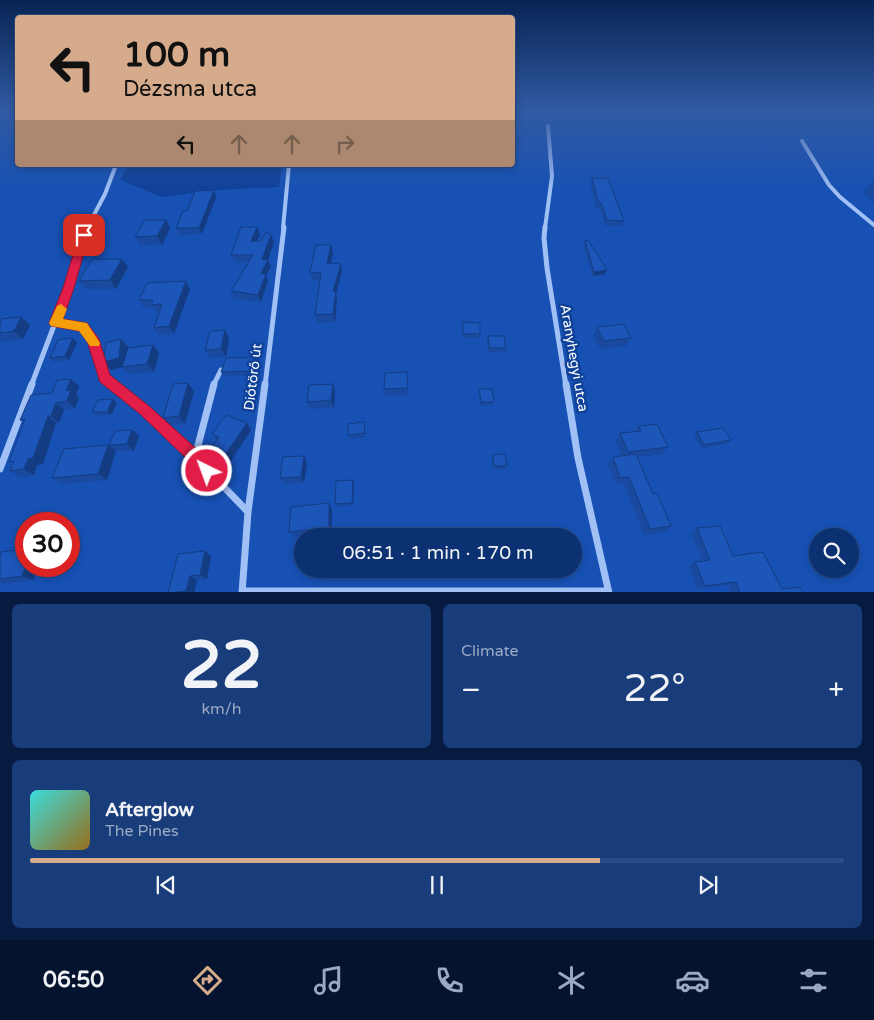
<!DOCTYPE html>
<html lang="en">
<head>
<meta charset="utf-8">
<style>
  :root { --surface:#0b3173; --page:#193d7b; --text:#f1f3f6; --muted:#9aa9c4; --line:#2b4c85; --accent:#d6ab8b }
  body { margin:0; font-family:"Varela Round",sans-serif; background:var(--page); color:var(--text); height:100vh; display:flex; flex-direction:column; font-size:19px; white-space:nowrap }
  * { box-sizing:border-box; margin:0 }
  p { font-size:16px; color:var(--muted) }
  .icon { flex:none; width:28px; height:28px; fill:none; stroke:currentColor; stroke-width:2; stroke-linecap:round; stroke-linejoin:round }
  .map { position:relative; height:592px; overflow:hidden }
  .drawer { display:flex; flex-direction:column; gap:12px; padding:12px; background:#061b3f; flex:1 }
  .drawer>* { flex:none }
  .hud { position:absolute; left:15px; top:15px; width:500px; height:152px; border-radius:5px; box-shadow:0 2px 8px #0003,0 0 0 1px var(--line); background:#d6ab8b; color:#111; overflow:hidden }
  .tools { position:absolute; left:809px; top:528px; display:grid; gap:10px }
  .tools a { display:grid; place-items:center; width:50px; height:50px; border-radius:50%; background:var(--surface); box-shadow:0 2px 8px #0003,0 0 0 1px var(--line); font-size:25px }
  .speed { position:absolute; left:15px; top:512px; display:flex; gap:10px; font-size:25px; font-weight:700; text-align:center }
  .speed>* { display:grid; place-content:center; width:65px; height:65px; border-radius:50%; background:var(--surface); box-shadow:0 2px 8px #0003,0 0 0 1px var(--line); line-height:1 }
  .speed .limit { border:8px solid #d22; background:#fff; color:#111 }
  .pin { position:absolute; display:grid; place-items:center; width:42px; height:42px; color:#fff; margin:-21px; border-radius:10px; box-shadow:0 2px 8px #0006 }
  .me { position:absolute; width:55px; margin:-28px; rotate:318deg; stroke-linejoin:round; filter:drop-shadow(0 0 4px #0008) }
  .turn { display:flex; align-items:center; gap:18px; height:105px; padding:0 25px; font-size:22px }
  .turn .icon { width:65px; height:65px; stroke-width:2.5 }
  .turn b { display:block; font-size:35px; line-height:42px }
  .lanes { display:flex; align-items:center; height:48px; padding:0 25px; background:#0003; justify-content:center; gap:25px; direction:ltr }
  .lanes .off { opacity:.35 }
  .big { font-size:38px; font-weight:600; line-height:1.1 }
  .drawer .tile { flex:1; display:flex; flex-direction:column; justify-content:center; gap:8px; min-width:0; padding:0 18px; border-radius:8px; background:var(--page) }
  .drawer .dial { align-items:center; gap:0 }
  .dial b { font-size:65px; line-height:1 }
  .song { display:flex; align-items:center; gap:15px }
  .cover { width:60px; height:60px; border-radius:8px; background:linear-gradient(135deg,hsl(180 70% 55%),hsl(40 70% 35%)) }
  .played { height:5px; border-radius:2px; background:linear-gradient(90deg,var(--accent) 70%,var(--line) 70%) }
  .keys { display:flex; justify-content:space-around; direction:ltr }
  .heat { display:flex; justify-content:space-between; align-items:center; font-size:28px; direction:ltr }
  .drawer .tiles { flex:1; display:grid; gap:12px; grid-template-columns:1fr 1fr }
  .tile:last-child { grid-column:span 2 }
  .trip { position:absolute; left:294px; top:528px; width:288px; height:50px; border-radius:25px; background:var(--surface); box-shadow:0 2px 8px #0003,0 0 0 1px var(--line); font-weight:600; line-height:50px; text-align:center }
  .tab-bar { display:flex; height:80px; justify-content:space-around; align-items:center; background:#04142e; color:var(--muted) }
  .tab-bar .icon { width:35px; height:35px }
  .tab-bar .on { color:var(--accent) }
  .tab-bar b { font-size:22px; color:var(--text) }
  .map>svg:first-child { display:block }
  .green { fill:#1751b4; fill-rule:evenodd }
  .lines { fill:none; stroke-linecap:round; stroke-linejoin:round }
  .service { stroke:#a1c0f5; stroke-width:5 }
  .minor-far2 { stroke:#a1c0f5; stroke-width:4 }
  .minor-far1 { stroke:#a1c0f5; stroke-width:5 }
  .minor { stroke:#a1c0f5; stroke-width:7 }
  .wall { fill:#194a9f }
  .shaded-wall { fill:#143c82 }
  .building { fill:#1d56b9; stroke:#143c82 }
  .route { fill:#e11d48; stroke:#92132f }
  .slow { fill:#f59e0b }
  .labels { text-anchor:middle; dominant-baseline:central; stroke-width:5; stroke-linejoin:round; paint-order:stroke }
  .street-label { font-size:14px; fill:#fff; stroke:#0f4199 }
</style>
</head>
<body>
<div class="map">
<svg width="874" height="593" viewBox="0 0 874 593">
  <rect width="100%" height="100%" fill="#0f4199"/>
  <path class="green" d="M0,109h17l1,56h111l-9,15 42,17 54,-7 63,-3 3,-22h230l1,-56h361v483h-874zM26,524h43v42h-43zM302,536h270v33h-270zM818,536h32v33h-32z"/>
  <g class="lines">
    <path class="service" d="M243,590h365"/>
    <path class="minor-far2" d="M802,141l27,44 11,12 34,28
      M87,228l18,-34 11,-29
      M283,228l6,-63
      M545,228l7,-52 -4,-50"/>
    <path class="minor-far1" d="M87,227c-11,32 -19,64 -32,96l28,3 10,13 12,39 9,8
      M545,227l-1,11 3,30 19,118
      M31,386l24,-63
      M213,386l8,-16
      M265,386l19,-159"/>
    <path class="minor" d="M113,384c49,39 92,83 135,128
      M566,384l12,74 31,135
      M195,457l19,-73
      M0,469l32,-85
      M242,593l6,-81 17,-128"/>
  </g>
  <path class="wall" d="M592,178l32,43 -2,5h-17l-5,-18h-4l-6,-25z
    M874,179v25l-11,-12z
    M216,197l-14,37 -23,1 -3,-7z
    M166,220l4,8 -8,17h-22l-5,-8z
    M260,234l-3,7h4l10,-6 3,7 -6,18 3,7 -5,8 2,6 -7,21 -27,-3 -3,-8 17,-29h-13l-4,-7z
    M585,241l20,33 -12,2 -10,-31z
    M333,253l-3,10 11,1 1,7 -6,23 1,5 -2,23 -18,1 -2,-8 5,-35h-8l-2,-8z
    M122,259l6,8 -12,22h-30l-7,-8z
    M190,289l-16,45 -15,1 -5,-7 5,-16h-3l-3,-5 -9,1 -5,-8z
    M463,322l17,12v4h-18z
    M0,323l30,2 -7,14 -20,3 -3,-3z
    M597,327l34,11 -4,8 -27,3 -7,-14z
    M488,336l18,12 -1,4h-17l-1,-12z
    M229,338l-3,19 -16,1 -5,-8z
    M121,339l7,8 25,-2 6,8 -5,19 -25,2 -7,-7 -11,3z
    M77,342l-8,18 -15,2 -4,-4z
    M256,361l-4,14 -29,1 -2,-4z
    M408,380v15l-22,1 -2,-7z
    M79,386l-3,8 3,3 -4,11 -11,2 -5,13h-3l-13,41 -6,1 -3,10 -14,2 -10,-6 3,-7 11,-41 -4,-3 32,-27z
    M479,389l15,13 -1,3 -13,1 -1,-13z
    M194,391l-9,33 -15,1 -7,-7z
    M335,392l-1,16 -24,1 -3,-7z
    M117,403l-6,12 -15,1 -4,-4z
    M364,422l2,15 -16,2 -2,-4z
    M247,423l4,7 -21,32 -14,-6 -6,-6 7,-10 -5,-6z
    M639,426l29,21 -6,7 -25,3 16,37 18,32 -6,6 -21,3 -20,-52 -8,1 -8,-20 5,-7 9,-1 -6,-16 4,-7 15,-1z
    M132,430l7,6 -5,15h-18l-9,29 -45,4 -10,-6 56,-33h1z
    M697,432l34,8 -4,4 -26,4 -7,-12z
    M493,455l14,11 -1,3h-13l-1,-11z
    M304,456l3,7 -3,20 -20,1 -4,-6z
    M354,483l-1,22 -17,2 -1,-3z
    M332,509v24l-39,4 -4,-5z
    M697,528l36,28 49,33 21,4h-72l-3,-8 -30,4 -9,-23 6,-4 8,-1 -12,-28z
    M0,554l34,26 -32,4 -2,-1z
    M211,556l-4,23 -10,1 -3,13h-26z"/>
  <path class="shaded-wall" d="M519,139v4l-7,14v-3z
    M214,190l2,7 -14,37 -3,-6z
    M166,220l4,8 -8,17 -5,-9z
    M257,227l3,7 -6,15 -3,-8z
    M271,235l3,7 -7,20 1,-2 3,7 -5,8 2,6 -7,21 -3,-7 4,-36z
    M331,245l2,8 -4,18 -2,-8z
    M122,259l6,8 -12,22 -6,-9z
    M341,264l1,7 -6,23 1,5 -2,23 -2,-8v-23z
    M607,270l-2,4 -12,2 1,-4z
    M186,281l4,8 -16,45 -5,-8z
    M21,317l9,8 -7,14 -9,-8z
    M225,330l4,8 -3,19 -5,-8z
    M73,338l4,4 -8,18 -4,-4z
    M121,339l7,8 -6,20 -11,3 -8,-8z
    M153,345l6,8 -5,19 -7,-8z
    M254,357l2,4 -4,14 -2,-4z
    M71,379l8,7 -3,8 3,3 -4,11 -8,-7 -1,-10z
    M188,383l6,8 -9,33 -6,-8z
    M333,384l2,8 -1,16 -3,-8z
    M113,399l4,4 -6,12 -4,-3z
    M56,403l8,7 -5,13 -8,-7z
    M48,416l8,7 -13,41 -6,1 -3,10 -10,-6z
    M247,423l4,7 -21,32 -5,-7z
    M132,430l7,6 -5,15 -7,-7z
    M108,445l8,6 -9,29 -9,-6z
    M304,456l3,7 -3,20 -3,-6z
    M353,480l1,3 -1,22 -1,-2z
    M329,503l3,6v24l-3,-6z
    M205,551l6,5 -4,23 -7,-4z
    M26,566h13l-5,14 -12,-4z
    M190,576l7,4 -3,13h-5l-3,-2z"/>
  <path class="building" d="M512,138l7,1 -7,15z
    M592,178h16l16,43 -17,-1 -6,-17 -3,-1z
    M214,190l-15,38h-23l7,-17h4l8,-20z
    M145,220h21l-9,16 -22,1z
    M241,227h16l-6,14h10l5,-9 5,3 -9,24 6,1 -7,13 5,1 -8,21 -27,-4 22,-36h-22z
    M588,240l19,30 -13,2 -9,-31z
    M316,245h15l-4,18 14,1 -8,27h3l-3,23 -18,1 6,-42 -11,-1z
    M92,259h30l-12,21 -31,1z
    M186,281l-17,45 -15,2 8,-24 -11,1 2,-5h-14l8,-17z
    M21,317l-7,14 -14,2v-10l2,-4z
    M463,322l17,1v11h-17z
    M624,324l7,14 -27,3 -7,-14z
    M225,330l-4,19 -16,1 5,-19z
    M488,336h16l2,12h-17z
    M73,338l-8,18 -15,2 8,-18z
    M121,339l-2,19 -16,4 3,-19z
    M153,345l-6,19 -25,3 6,-19z
    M254,357l-4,14 -29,1 5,-14z
    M407,372l1,16 -24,1 1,-16z
    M71,379l-5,12 5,-1 -4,11 -11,2 -5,13h-3l-15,42 -5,1 -4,10 -14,2 4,-10 -5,1 16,-43 -5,1 11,-25 21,-2 5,-13z
    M188,383l-9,33 -16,2 10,-34z
    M333,384l-2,16 -24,2 2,-17z
    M479,389h13l2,13h-13z
    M113,399l-6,13h-15l6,-12z
    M226,415l21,8 -22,32 -15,-5 9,-13 -7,-3z
    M364,422l1,11 -17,2v-11z
    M657,424l11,23 -40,5 -8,-19 21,-2 -2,-5z
    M723,428l8,12 -27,5 -7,-13z
    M132,430l-5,14 -18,1 6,-14z
    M108,445l-10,29 -46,4 12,-29z
    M505,454l2,12h-13l-1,-11z
    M636,454l17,40 4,-1 14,33 -21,3 -21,-52 -9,1 -7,-21z
    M304,456l-3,21 -21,1 3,-21z
    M353,480l-1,23 -17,1 1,-23z
    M329,503v24l-40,5 2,-25z
    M720,526l13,30 30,-4 19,37 18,-2 3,6h-63l-4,-11 -31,4 -10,-24 15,-2 -13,-32z
    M352,534v2h-13z
    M26,549v17l-4,10 -22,3v-25l1,-2z
    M205,551l-5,24 -10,1 -4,15 -18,2 10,-39z"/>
  <linearGradient id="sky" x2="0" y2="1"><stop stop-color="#082454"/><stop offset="0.57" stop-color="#315aa2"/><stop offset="1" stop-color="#315aa2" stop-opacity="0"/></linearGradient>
  <rect width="874" height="192" fill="url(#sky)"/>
  <path class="route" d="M84,232l5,3 -15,53 -11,31 24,4 12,16 11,36 39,31 51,46 14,19 -2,5 -5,3 -5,-3 -12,-14 -50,-48 -40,-32 -13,-41 -8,-10 -28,-5 -2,-3 14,-35 16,-53z"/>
  <path class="slow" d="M61,304l6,5 -4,10 24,4 13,20 -1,3h-9l-11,-15 -28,-5 -2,-3 8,-17z"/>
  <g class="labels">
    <g class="street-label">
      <text transform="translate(574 358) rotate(80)">Aranyhegyi utca</text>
      <text transform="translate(253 377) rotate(-83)">Diótörő út</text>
    </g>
  </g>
</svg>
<div class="tools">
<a><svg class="icon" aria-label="search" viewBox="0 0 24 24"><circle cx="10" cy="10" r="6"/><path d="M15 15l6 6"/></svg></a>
</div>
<div class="speed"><div class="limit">30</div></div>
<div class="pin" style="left:84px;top:235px;background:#d93025"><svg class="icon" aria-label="arrive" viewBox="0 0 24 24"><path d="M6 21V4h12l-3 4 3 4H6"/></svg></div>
<svg class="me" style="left:207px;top:471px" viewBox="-20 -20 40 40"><circle r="17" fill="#e11d48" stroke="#fff" stroke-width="3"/><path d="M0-11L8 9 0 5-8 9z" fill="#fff"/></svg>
<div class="trip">06:51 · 1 min · 170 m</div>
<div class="hud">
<div class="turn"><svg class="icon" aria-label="left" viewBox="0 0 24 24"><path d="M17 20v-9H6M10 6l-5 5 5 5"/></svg><div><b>100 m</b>Dézsma utca</div></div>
<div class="lanes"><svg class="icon" aria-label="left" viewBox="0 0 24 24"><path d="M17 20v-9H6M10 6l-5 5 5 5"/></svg><svg class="icon off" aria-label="ahead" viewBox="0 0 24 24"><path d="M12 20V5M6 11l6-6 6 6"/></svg><svg class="icon off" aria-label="ahead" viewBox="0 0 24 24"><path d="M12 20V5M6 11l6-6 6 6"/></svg><svg class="icon off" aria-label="right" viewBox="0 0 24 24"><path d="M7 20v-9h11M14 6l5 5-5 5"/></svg></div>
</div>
</div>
<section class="drawer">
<div class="tiles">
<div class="tile dial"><b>22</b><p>km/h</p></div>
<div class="tile"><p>Climate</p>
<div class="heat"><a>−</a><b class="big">22°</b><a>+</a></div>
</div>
<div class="tile">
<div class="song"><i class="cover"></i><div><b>Afterglow</b><p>The Pines</p></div></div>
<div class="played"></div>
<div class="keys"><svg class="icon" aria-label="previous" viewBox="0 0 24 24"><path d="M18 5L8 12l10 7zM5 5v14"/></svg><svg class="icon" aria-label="pause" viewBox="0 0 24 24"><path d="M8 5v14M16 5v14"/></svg><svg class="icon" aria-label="next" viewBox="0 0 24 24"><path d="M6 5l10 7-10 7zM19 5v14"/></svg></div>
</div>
</div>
</section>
<nav class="tab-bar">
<b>06:50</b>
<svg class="icon on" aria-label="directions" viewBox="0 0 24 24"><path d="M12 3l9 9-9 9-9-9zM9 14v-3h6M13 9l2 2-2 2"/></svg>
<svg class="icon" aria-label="music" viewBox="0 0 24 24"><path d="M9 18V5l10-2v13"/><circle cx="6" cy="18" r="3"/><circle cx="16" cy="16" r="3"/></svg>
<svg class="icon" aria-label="phone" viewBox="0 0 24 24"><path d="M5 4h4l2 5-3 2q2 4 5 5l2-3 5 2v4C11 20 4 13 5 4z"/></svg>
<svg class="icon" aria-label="climate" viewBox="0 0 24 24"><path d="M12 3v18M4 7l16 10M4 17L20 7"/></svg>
<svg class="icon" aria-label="car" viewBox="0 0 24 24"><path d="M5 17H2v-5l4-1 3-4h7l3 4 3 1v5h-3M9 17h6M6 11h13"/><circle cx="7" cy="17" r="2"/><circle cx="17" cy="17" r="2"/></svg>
<svg class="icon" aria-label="filters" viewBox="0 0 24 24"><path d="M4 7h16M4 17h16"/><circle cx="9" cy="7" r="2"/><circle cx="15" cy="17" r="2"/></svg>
</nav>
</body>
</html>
